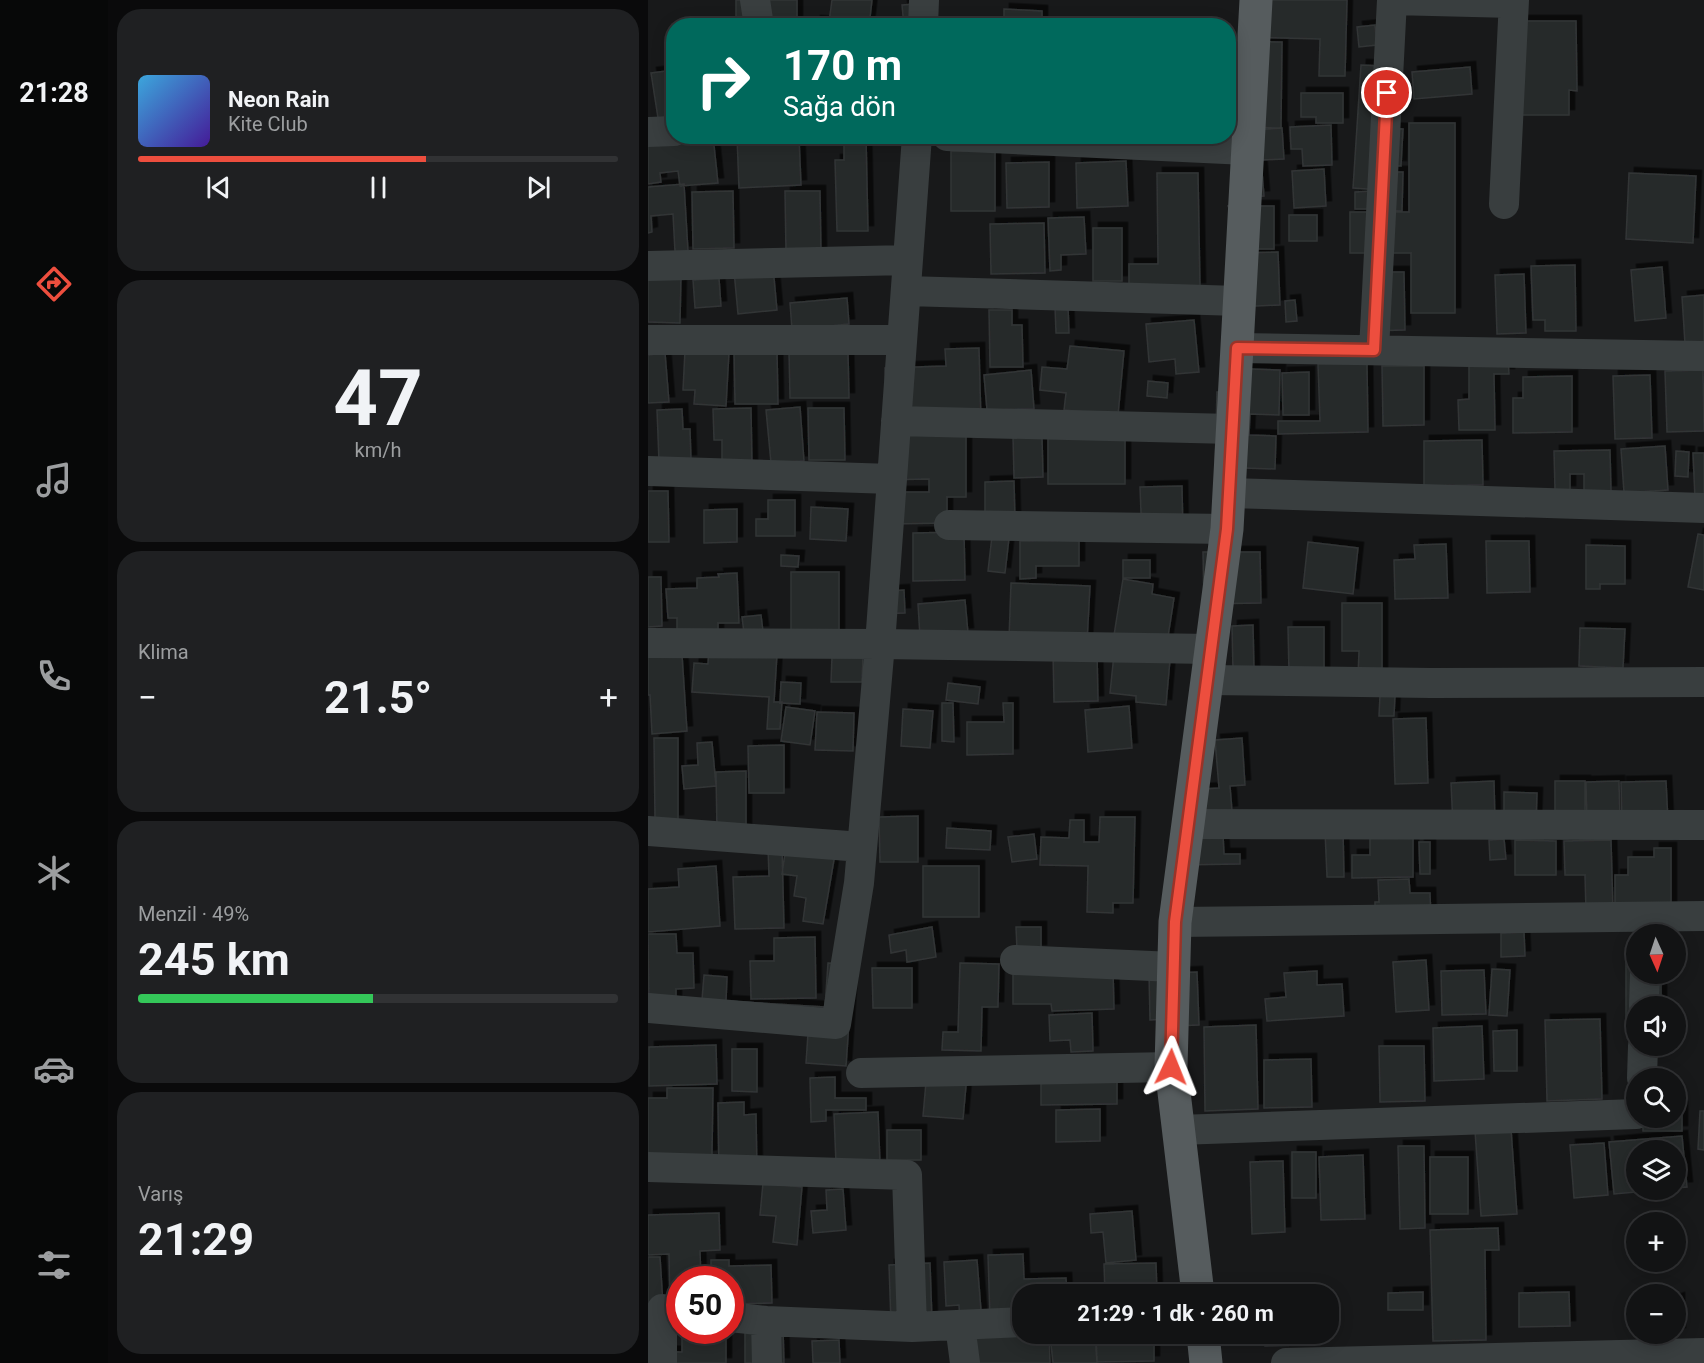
<!DOCTYPE html>
<html lang="tr">
<head>
<meta charset="utf-8">
<style>
  :root { --surface:#121314; --page:#1f2022; --text:#f1f3f6; --muted:#9c9ea0; --line:#313234; --accent:#ed4e3e }
  body { margin:0; font-family:Roboto,sans-serif; background:var(--page); color:var(--text); height:100vh; display:flex; flex-direction:column; font-size:22px; white-space:nowrap }
  * { box-sizing:border-box; margin:0 }
  p { font-size:20px; color:var(--muted) }
  .icon { flex:none; width:33px; height:33px; fill:none; stroke:currentColor; stroke-width:2; stroke-linecap:round; stroke-linejoin:round }
  .map { position:relative; flex:1; overflow:hidden }
  .sheet { display:flex; flex-direction:column; gap:9px; padding:9px; background:#0a0a0b; width:540px }
  .sheet>* { flex:none }
  .guide { position:absolute; left:18px; top:18px; width:570px; height:126px; border-radius:24px; box-shadow:0 3px 15px #0003,0 0 0 2px var(--line); background:#00695c; color:#fff; overflow:hidden }
  .needle { width:39px; rotate:177deg }
  .tools { position:absolute; left:978px; top:924px; display:grid; gap:12px }
  .tools a { display:grid; place-items:center; width:60px; height:60px; border-radius:50%; background:var(--surface); box-shadow:0 3px 15px #0003,0 0 0 2px var(--line); font-size:30px }
  .speed { position:absolute; left:18px; top:1266px; display:flex; gap:12px; font-size:30px; font-weight:700; text-align:center }
  .speed>* { display:grid; place-content:center; width:78px; height:78px; border-radius:50%; background:var(--surface); box-shadow:0 3px 15px #0003,0 0 0 2px var(--line); line-height:1 }
  .speed .limit { border:9px solid #d22; background:#fff; color:#111 }
  .pin { position:absolute; display:grid; place-items:center; width:51px; height:51px; color:#fff; margin:-26px; border:3px solid #fff; border-radius:50%; box-shadow:0 2px 6px #0007 }
  .me { position:absolute; width:66px; margin:-33px; rotate:2deg; stroke-linejoin:round; filter:drop-shadow(0 0 4px #0008) }
  .turn { display:flex; align-items:center; gap:21px; height:126px; padding:0 18px; font-size:27px }
  .turn .icon { width:78px; height:78px; stroke-width:2.5 }
  .turn b { display:block; font-size:42px; line-height:51px }
  .big { font-size:45px; font-weight:700; line-height:1.1 }
  .sheet .widget { flex:1; display:flex; flex-direction:column; justify-content:center; gap:9px; min-width:0; padding:0 21px; border-radius:24px; background:var(--page) }
  .sheet .dial { align-items:center; gap:0 }
  .dial b { font-size:78px; line-height:1 }
  .song { display:flex; align-items:center; gap:18px }
  .cover { width:72px; height:72px; border-radius:9px; background:linear-gradient(135deg,hsl(200 70% 55%),hsl(260 70% 35%)) }
  .played { height:6px; border-radius:3px; background:linear-gradient(90deg,var(--accent) 60%,var(--line) 60%) }
  .keys { display:flex; justify-content:space-around; direction:ltr }
  .heat { display:flex; justify-content:space-between; align-items:center; font-size:33px; direction:ltr }
  .charge { height:9px; border-radius:4px; background:linear-gradient(90deg,#34c759 49%,var(--line) 0) }
  .trip { position:absolute; left:364px; top:1284px; width:327px; height:60px; border-radius:24px; background:var(--surface); box-shadow:0 3px 15px #0003,0 0 0 2px var(--line); font-weight:700; line-height:60px; text-align:center }
  main { display:flex; flex:1; min-height:0 }
  .menu { display:flex; flex-direction:column; width:108px; justify-content:space-around; align-items:center; background:#070808; color:var(--muted) }
  .menu .icon { width:42px; height:42px }
  .menu .active { color:var(--accent) }
  .menu b { font-size:27px; color:var(--text) }
  .map>svg:first-child { display:block }
  .building { fill:#282a2b; stroke:#323536; stroke-width:1.5; filter:url(#shadow) }
  .lines { fill:none; stroke-linecap:round; stroke-linejoin:round }
  .minor { stroke:#393e3f; stroke-width:30 }
  .major { stroke:#565c5e; stroke-width:33 }
  .route-casing { stroke:#9a3328; stroke-width:15 }
  .route { stroke:#ed4e3e; stroke-width:10 }
</style>
</head>
<body>
<main>
<nav class="menu">
<b>21:28</b>
<svg class="icon active" aria-label="directions" viewBox="0 0 24 24"><path d="M12 3l9 9-9 9-9-9zM9 14v-3h6M13 9l2 2-2 2"/></svg>
<svg class="icon" aria-label="music" viewBox="0 0 24 24"><path d="M9 18V5l10-2v13"/><circle cx="6" cy="18" r="3"/><circle cx="16" cy="16" r="3"/></svg>
<svg class="icon" aria-label="phone" viewBox="0 0 24 24"><path d="M5 4h4l2 5-3 2q2 4 5 5l2-3 5 2v4C11 20 4 13 5 4z"/></svg>
<svg class="icon" aria-label="climate" viewBox="0 0 24 24"><path d="M12 3v18M4 7l16 10M4 17L20 7"/></svg>
<svg class="icon" aria-label="car" viewBox="0 0 24 24"><path d="M5 17H2v-5l4-1 3-4h7l3 4 3 1v5h-3M9 17h6M6 11h13"/><circle cx="7" cy="17" r="2"/><circle cx="17" cy="17" r="2"/></svg>
<svg class="icon" aria-label="filters" viewBox="0 0 24 24"><path d="M4 7h16M4 17h16"/><circle cx="9" cy="7" r="2"/><circle cx="15" cy="17" r="2"/></svg>
</nav>
<section class="sheet">
<div class="widget">
<div class="song"><i class="cover"></i><div><b>Neon Rain</b><p>Kite Club</p></div></div>
<div class="played"></div>
<div class="keys"><svg class="icon" aria-label="previous" viewBox="0 0 24 24"><path d="M18 5L8 12l10 7zM5 5v14"/></svg><svg class="icon" aria-label="pause" viewBox="0 0 24 24"><path d="M8 5v14M16 5v14"/></svg><svg class="icon" aria-label="next" viewBox="0 0 24 24"><path d="M6 5l10 7-10 7zM19 5v14"/></svg></div>
</div>
<div class="widget dial"><b>47</b><p>km/h</p></div>
<div class="widget"><p>Klima</p>
<div class="heat"><a>−</a><b class="big">21.5°</b><a>+</a></div>
</div>
<div class="widget"><p>Menzil · 49%</p><b class="big">245 km</b><div class="charge"></div></div>
<div class="widget"><p>Varış</p><b class="big">21:29</b></div>
</section>
<div class="map">
<svg width="1056" height="1363" viewBox="0 0 1056 1363">
  <defs>
    <filter id="shadow"><feDropShadow dx="5.5" dy="-5.5" stdDeviation="0" flood-color="#0009"/></filter>
  </defs>
  <rect width="100%" height="100%" fill="#18191a"/>
  <path class="building" d="M88,0h61v26h-61z
    M184,0h40l-3,26h-55l1,-5 14,1z
    M596,0h103l-2,76h-26l1,-37 -77,-2z
    M282,3l2,23h-28l-2,-21z
    M356,9l38,2v15h-38z
    M867,21h61l1,70 -8,-1v25h-54z
    M727,25l2,20 -18,2 -2,-20z
    M581,41l53,1 -1,86 -52,-1z
    M713,65l21,1 1,62 20,1 -2,37 -20,-1 -1,25 -27,-2z
    M822,67l2,27 -58,5 -2,-27z
    M26,70v46l-16,2 -7,-45z
    M653,93h42v30h-27v-6h-15z
    M761,123h46v190h-44v-60h-61v-41h59z
    M683,125l1,40 -29,1 -1,-17h-11l-1,-22z
    M634,128l2,31 -23,1 3,36 -31,2 19,-68z
    M27,136h38l5,47 -38,3 -2,-15 -18,2 1,9 -13,2v-45z
    M117,136v2l34,-1 2,48 -62,3 -2,-51z
    M196,136h22l2,95h-31l-2,-71h9z
    M303,151h44v60h-44z
    M478,161l2,45 -51,2 -1,-45z
    M401,162v45l-42,1 -1,-45z
    M676,169l2,37 -32,2 -2,-37z
    M737,172h18l-1,39 -27,-1z
    M509,173h41l2,115 -71,1v-25h29z
    M981,173l67,3 -3,67 -67,-4z
    M36,184l4,67 -13,1 -2,-38 -22,2 1,16 -4,1v-46z
    M85,191l1,57 -41,1 -1,-57z
    M137,191h35l1,62h-35z
    M724,191l1,18h-18v-17z
    M580,206h46v43h-26z
    M641,215h28v26h-28z
    M436,217l2,37 -25,1v15l-11,1 -2,-53z
    M396,223l1,50 -54,1 -1,-50z
    M445,228h29v53h-29z
    M630,252l2,53 -45,2 -2,-54z
    M927,265l1,66h-31v-11h-12l-2,-54z
    M125,267l4,43 -39,4 -4,-43z
    M1014,267l4,51 -31,3 -4,-51z
    M717,272h39l1,58 -39,1z
    M0,274l33,1 -1,48 -32,-1z
    M876,274l2,59 -29,1 -2,-59z
    M71,278l2,28 -26,2 -2,-28z
    M1056,295v47l-19,2 -3,-47z
    M199,298l2,26 -57,6 -2,-27z
    M647,300l2,21 -11,1 -1,-21z
    M420,306l1,27h-13l-1,-26z
    M341,310h23v15h10l1,42h-33z
    M546,320l5,52 -23,2 -1,-15 -26,3 -3,-38z
    M422,346l54,5 -6,64 -54,-5 2,-17 -26,-3 2,-23 25,2z
    M331,348l2,74 -94,4 -2,-58 61,-2 -1,-17z
    M37,350l44,2 -3,54 -32,-2 1,-14h-12z
    M129,350l1,54h-43l-1,-53z
    M141,352h59l1,46h-59z
    M17,353l4,49 -21,1v-48z
    M821,359h39l1,15h-15l1,56h-36l-1,-30 11,-1z
    M670,364h49l1,68 -90,2v-13h42z
    M734,366h42v59l-41,1z
    M576,368l56,2 -1,45 -29,-1 -1,21 27,1 -1,33 -60,-2 2,-75h7z
    M383,370l3,39 -47,1 -3,-35z
    M1055,370l1,61 -37,1 -2,-61z
    M661,372v43h-26l-1,-42z
    M1002,375l2,63 -37,1 -2,-63z
    M924,376v56l-59,1v-35h10v-21z
    M500,381l20,2 -1,15 -20,-2z
    M152,407l4,54 -33,2 -5,-53z
    M103,408l1,58h-30v-26h-8l-1,-31z
    M160,408h36l1,52h-36z
    M34,409l1,20h7l1,31 -32,1 -2,-51z
    M259,433h59v64h-19v26l-55,1v-32h37v-13l-45,1z
    M365,437h29l1,40 -29,1z
    M400,437l77,2v45h-77z
    M834,440l1,45 -59,1v-45z
    M1017,446l3,44 -44,3 -3,-44z
    M962,450l1,41h-27v-17h-14v17h-15l-1,-40z
    M1028,451l13,1 -1,25 -13,-1z
    M1045,453h11v46h-9z
    M366,481l1,40 -30,1v-40z
    M534,486l1,50 -42,-23 -1,-26z
    M0,491h20l1,51h-21z
    M120,500h27v36h-39v-17h12z
    M163,507l37,2 -2,32 -36,-2z
    M89,509v33l-33,1v-33z
    M316,532l1,48 -52,1v-48z
    M1050,534l6,1v55l-16,-3z
    M344,536l17,2 -4,35 -17,-2z
    M431,540v26h-43v12l-16,1v-38z
    M838,541h43l1,51 -43,1z
    M660,542l50,6 -5,46 -50,-6z
    M798,544l2,54 -53,1 -1,-39 21,-1 -1,-14z
    M938,545l39,1v38h-25v5h-14z
    M555,552h57l1,51 -57,1z
    M133,555l18,1 -1,11 -17,-1z
    M475,560h27v18h-27z
    M143,572h48v67h-48z
    M89,573l2,50h-21v10l-41,2v-17h-9l-2,-29 31,-1v-10l22,-1 -1,-3z
    M0,577h13l1,49 -14,1z
    M475,579l30,5 -1,10 22,4 -7,45 -53,-8z
    M363,583l79,3 -3,56 -78,-3z
    M256,590l1,23 -32,1 -1,-22z
    M317,600l3,33 -48,4 -2,-33z
    M694,603h40v73h-24l1,-25h-17z
    M113,615l2,16 -19,2 -2,-16z
    M605,625l1,46 -21,1 -1,-46z
    M640,627h36v47h-35z
    M932,628l45,1 -2,39 -44,-2z
    M61,650l68,4 -3,48h8l-2,27h-13l2,-32 -77,-5 2,-29 14,1z
    M449,652l1,49 -44,1 -1,-49z
    M466,654l56,6 -4,45 -30,-3v-6l-26,-3z
    M34,655l5,76 -35,3 -2,-39h-2v-38z
    M184,656h31l-1,26h-31z
    M133,682l20,1 -1,21 -20,-1z
    M300,683l32,4 -2,17 -32,-4z
    M732,695h15l-1,21h-15z
    M294,703h11l1,39 -12,-1z
    M355,703h10v51l-46,1v-33h37z
    M481,706l3,42 -44,4 -3,-42z
    M138,707l29,4 -5,34 -29,-4z
    M255,709l30,2 -3,37 -29,-2z
    M169,712l37,1 -1,38 -38,-1z
    M778,718l2,65 -33,1 -2,-65z
    M6,738h24v82l-23,1z
    M594,738l3,47 -15,1 2,25 -44,7 -2,-28 33,-2 -4,-48z
    M64,742l4,44 -32,3 -2,-23 16,-1 -1,-22z
    M136,745v48h-35l-1,-47z
    M98,771v61h-29l-1,-60z
    M846,781l1,43 -42,2 -2,-43z
    M907,781h30v43h-30z
    M971,781l1,43 -33,1 -1,-43z
    M1018,781l2,41 -46,1 -1,-41z
    M856,792l33,1 -1,31h-32z
    M270,816v46h-38l-1,-45z
    M452,817h35l-2,86h-20v10l-26,-1 1,-46 -48,-1 1,-28 28,1 1,-18h14v22h15z
    M299,828l44,3 -1,19 -44,-2z
    M695,830l1,47h-17l-2,-46z
    M386,834l3,25 -25,3 -4,-25z
    M722,834h43v43l-61,1v-23h18z
    M531,835h44l1,19h16v10l-61,1z
    M856,839l2,20 -16,1 -1,-20z
    M867,840l41,1v34h-41z
    M963,840l2,71 -27,1 -1,-37h-20l-1,-34z
    M771,842h11v32h-10z
    M120,847h14l2,81 -49,1 -2,-52 36,-1z
    M138,847l49,7 -12,70 -20,-3 3,-23 -12,-2 3,-20 -15,-2z
    M1006,848h17v70l-56,1v-44h13v-18h26z
    M68,866l4,60 -72,6v-43l31,-2 -1,-18z
    M275,866h56v51h-56z
    M761,879l1,14h20l1,28 -56,1v-20h4l-1,-22z
    M284,927l4,30 -29,5 -1,-12 -15,3 -2,-18z
    M368,927h25v23h-24z
    M876,932l1,24 -24,1v-24z
    M0,934h28l1,19h16l1,35 -18,1v17h-27z
    M167,937l1,61 -65,1 -1,-38h24v-23z
    M978,959h10v15h25v32h-25v12h-10z
    M778,960l3,50 -33,2 -3,-50z
    M180,963l25,1 -7,102 -40,-3 3,-44 -108,-7 3,-37 23,2 -1,24 99,6z
    M312,963l39,1 -1,43h-16l-1,44 -39,-1 1,-18h15z
    M224,968h40v40h-39z
    M844,969l18,1 -3,46 -18,-1z
    M465,970l1,39 -62,2 -1,-7h-38v-32z
    M836,970l2,44 -44,1 -1,-44z
    M669,971v14l25,-1 2,32 -77,5 -2,-22 21,-2 -2,-24z
    M549,972l2,53 -27,1v-7l-22,1 -1,-46z
    M444,1013l1,38 -22,1 -1,-12 -20,1 -1,-26z
    M952,1019l2,80 -55,2 -2,-81z
    M608,1025l2,84 -53,2 -1,-84z
    M834,1026l2,53 -50,2 -1,-53z
    M869,1030v41h-23l-1,-40z
    M68,1045l1,39 -68,2v-39z
    M731,1046h45l1,55 -45,1z
    M84,1049h25v43l-25,-1z
    M663,1059l1,48 -48,1v-48z
    M469,1070v34l-76,1v-34z
    M279,1071l40,4 -4,44 -40,-3z
    M187,1077v21h31v12h-40v11l-15,1 -1,-44z
    M19,1088h46l-1,67 -64,12v-69h19z
    M96,1102v13l12,-1 1,60 -38,2 -1,-73z
    M1028,1107h6v24h-39v-13h33z
    M452,1109v32l-44,1v-32z
    M1052,1111h4v39l-6,-1z
    M230,1112l2,51 -44,1 -2,-50z
    M863,1129l6,85 -36,2 -6,-85z
    M239,1130h34v30h-34z
    M1034,1136l5,51 -11,1v-38h-40v40h23l-45,4 -5,-52z
    M956,1143l4,52 -34,3 -4,-53z
    M750,1146h26l1,82 -25,1z
    M644,1152h24v46h-24z
    M715,1155l2,64 -44,1 -2,-63z
    M782,1157h38v57h-38z
    M635,1161l2,71 -33,2 -2,-72z
    M115,1183l39,4 -5,58 -24,-3 3,-26 -16,-1z
    M195,1189l3,41 -33,3 -2,-22 16,-1 -1,-20z
    M484,1211l4,49 -30,3 -3,-31 -12,1 -1,-19z
    M71,1213l1,37 -20,1 1,29h-21v21l-10,1 -1,-48 -21,1v-40z
    M850,1228l1,22h-14l1,90 -53,1 -3,-111z
    M375,1254l1,25 42,-1 1,16h-44v20l-33,5 -2,-64z
    M0,1257h12l3,47 -15,1z
    M63,1260h18v6l42,-1 1,38 -42,1v-24h-19z
    M329,1260l5,63 -22,1 -1,-19 -13,1 -2,-44z
    M282,1263l2,58 -41,2 -2,-58z
    M508,1263l1,31h-52l-1,-30z
    M651,1291v3h-63v-2z
    M775,1292v18h-35v-17z
    M921,1292l1,34 -51,1v-34z
    M1031,1298l1,35h-4v-34z
    M135,1328l1,35h-39v-34z
    M34,1330h44v33h-76v-12l32,1z
    M322,1331l79,3 1,29h-79z
    M402,1334h45l2,29h-44z
    M448,1334h15v11h21l-1,-11h23v27l-57,1z
    M617,1334h35v11l-35,1z
    M191,1340l1,23h-27l-1,-22z"/>
  <g class="lines">
    <path class="minor" d="M107,0l4,26
      M275,26l1,-26
      M0,132l26,-1
      M299,136l300,14
      M856,204l10,-204
      M0,266l260,-6
      M258,291l333,10
      M0,340h254
      M589,348l467,8
      M726,350l18,-350 121,3
      M248,421l336,8
      M0,471l244,8
      M581,493l475,15
      M301,525l278,4
      M0,643l232,1 331,5
      M559,680l224,3 273,-1
      M540,824l516,1
      M0,831l214,16
      M527,922l529,-6
      M367,960l159,7
      M996,1006l1,-32
      M0,1008l188,16 23,-141 21,-239 37,-508
      M213,1073l310,-6
      M994,1078l1,-32
      M530,1130l458,-16
      M0,1167l259,8 5,152
      M82,1317l36,4 146,6 111,-5
      M118,1321l1,42
      M312,1325l5,38
      M14,1363v-54
      M638,1363l418,-10"/>
    <path class="major" d="M550,1294l-27,-227 4,-145 52,-393 29,-529
      M555,1334l3,29"/>
  </g>
  <g class="lines">
    <defs>
      <path id="route" d="M523,1067l4,-145 52,-393 10,-181 137,2 13,-257"/>
    </defs>
    <use href="#route" class="route-casing"/>
    <use href="#route" class="route"/>
  </g>
</svg>
<div class="tools">
<a><svg class="needle" viewBox="-14 -14 28 28"><path d="M0-13l5 13h-10z" fill="#e53935"/><path d="M0 13l5-13h-10z" fill="#9c9ea0"/></svg></a>
<a><svg class="icon" aria-label="sound" viewBox="0 0 24 24"><path d="M4 9h4l5-4v14l-5-4H4zM17 9q2 3 0 6"/></svg></a>
<a><svg class="icon" aria-label="search" viewBox="0 0 24 24"><circle cx="10" cy="10" r="6"/><path d="M15 15l6 6"/></svg></a>
<a><svg class="icon" aria-label="layers" viewBox="0 0 24 24"><path d="M12 4l9 5-9 5-9-5zM3 14l9 5 9-5"/></svg></a>
<a>+</a>
<a>−</a>
</div>
<div class="speed"><div class="limit">50</div></div>
<div class="pin" style="left:739px;top:93px;background:#d93025"><svg class="icon" aria-label="arrive" viewBox="0 0 24 24"><path d="M6 21V4h12l-3 4 3 4H6"/></svg></div>
<svg class="me" style="left:523px;top:1067px" viewBox="-20 -20 40 40"><path d="M0-17L14 15 0 8-14 15z" fill="#ed4e3e" stroke="#fff" stroke-width="4"/></svg>
<div class="trip">21:29 · 1 dk · 260 m</div>
<div class="guide">
<div class="turn"><svg class="icon" aria-label="right" viewBox="0 0 24 24"><path d="M7 20v-9h11M14 6l5 5-5 5"/></svg><div><b>170 m</b>Sağa dön</div></div>
</div>
</div>
</main>
</body>
</html>
